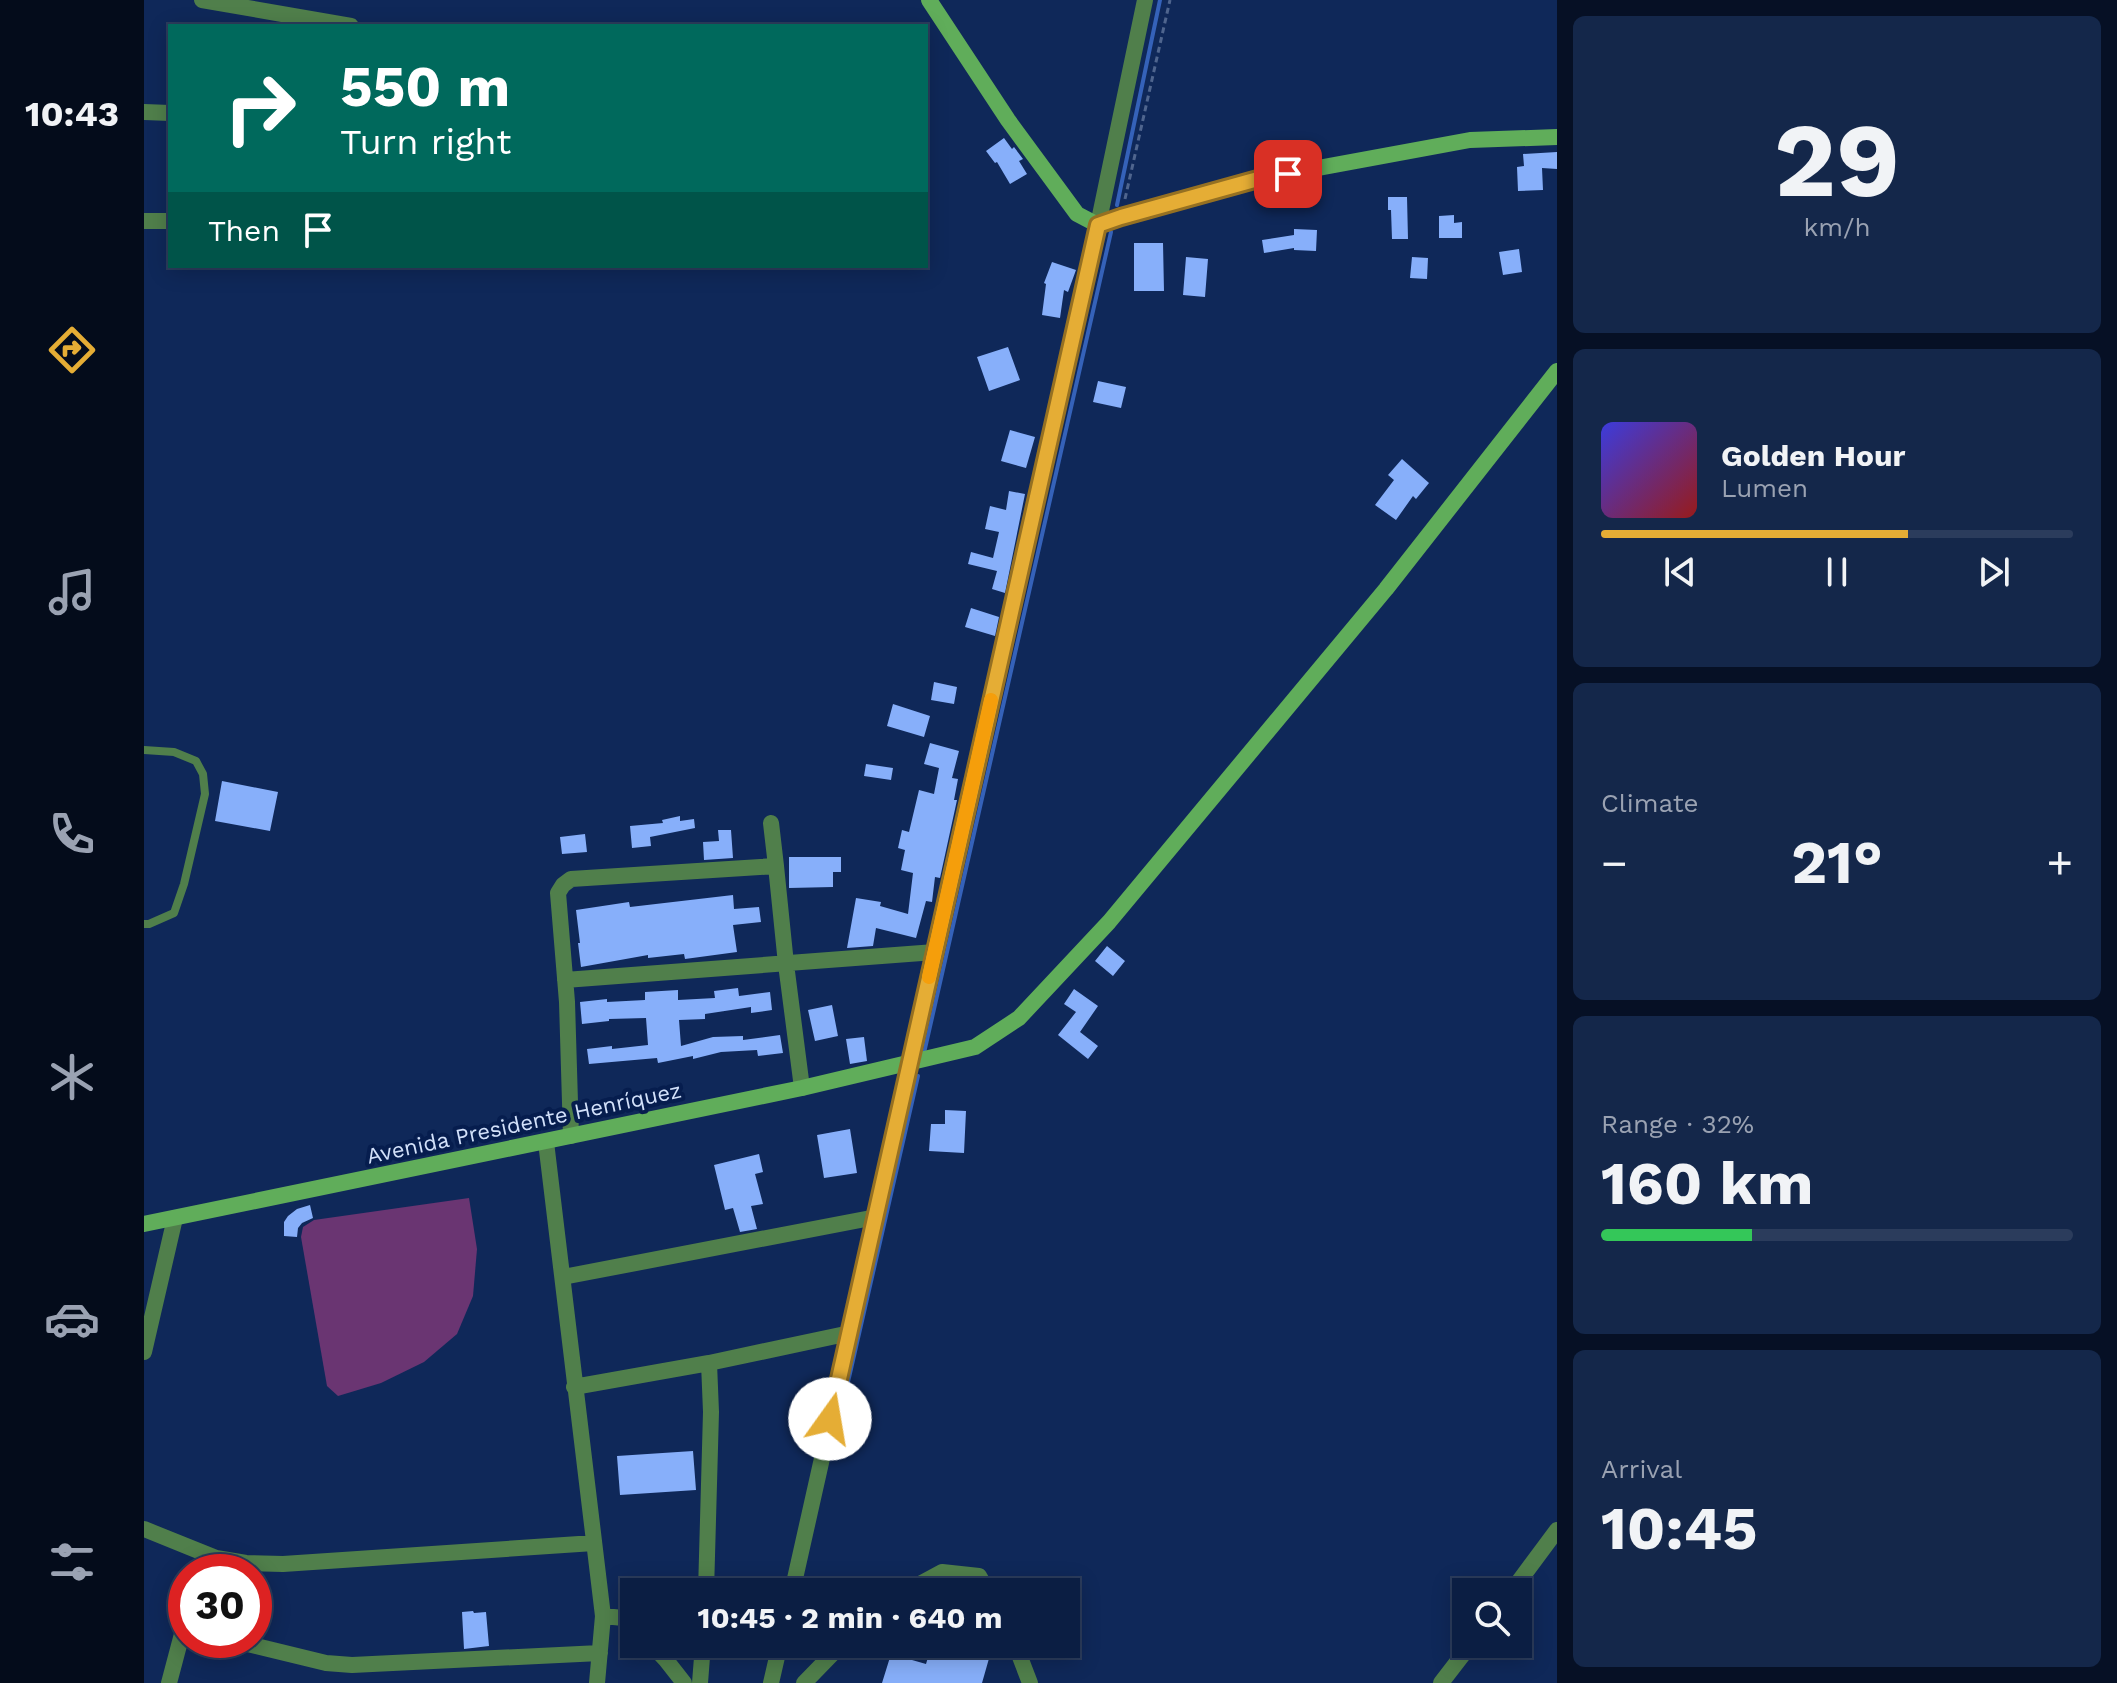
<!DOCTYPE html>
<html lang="en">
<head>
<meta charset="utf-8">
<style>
  :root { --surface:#0b1e43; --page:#14274a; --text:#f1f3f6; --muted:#9aa2b2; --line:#2b3c5c; --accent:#e5ad35 }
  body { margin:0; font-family:"Work Sans",sans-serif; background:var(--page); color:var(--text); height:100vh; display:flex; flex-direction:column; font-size:30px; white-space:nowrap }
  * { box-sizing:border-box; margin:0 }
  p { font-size:26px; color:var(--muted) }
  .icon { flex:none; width:44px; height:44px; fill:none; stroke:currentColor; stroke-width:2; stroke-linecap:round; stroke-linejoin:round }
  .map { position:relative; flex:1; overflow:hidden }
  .side { display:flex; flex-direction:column; gap:16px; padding:16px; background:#061025; width:560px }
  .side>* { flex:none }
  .banner { position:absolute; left:24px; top:24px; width:760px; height:244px; border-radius:0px; box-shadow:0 4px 20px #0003,0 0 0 2px var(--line); background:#00695c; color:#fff; overflow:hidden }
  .fabs { position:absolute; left:1308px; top:1578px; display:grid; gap:16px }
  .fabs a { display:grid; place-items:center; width:80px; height:80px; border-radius:0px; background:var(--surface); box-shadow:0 4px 20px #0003,0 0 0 2px var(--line); font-size:40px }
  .speed { position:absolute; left:24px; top:1554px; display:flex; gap:16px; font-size:40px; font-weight:700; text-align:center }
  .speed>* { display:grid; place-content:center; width:104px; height:104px; border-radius:50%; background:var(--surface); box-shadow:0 4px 20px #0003,0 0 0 2px var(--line); line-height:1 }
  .speed .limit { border:12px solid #d22; background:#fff; color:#111 }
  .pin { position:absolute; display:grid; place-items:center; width:68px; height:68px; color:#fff; margin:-34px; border-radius:16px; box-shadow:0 4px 12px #0006 }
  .me { position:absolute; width:88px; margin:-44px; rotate:13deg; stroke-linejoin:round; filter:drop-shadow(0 0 6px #0008) }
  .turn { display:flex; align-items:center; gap:28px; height:168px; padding:0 40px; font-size:36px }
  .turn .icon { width:104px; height:104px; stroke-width:2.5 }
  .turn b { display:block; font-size:56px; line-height:68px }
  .then { display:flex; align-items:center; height:76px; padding:0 40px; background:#0003; gap:16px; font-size:30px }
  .big { font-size:60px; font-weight:700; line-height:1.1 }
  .side .widget { flex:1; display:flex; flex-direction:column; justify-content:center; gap:12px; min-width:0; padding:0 28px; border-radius:12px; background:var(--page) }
  .side .dial { align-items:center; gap:0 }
  .dial b { font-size:104px; line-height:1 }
  .song { display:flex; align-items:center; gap:24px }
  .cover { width:96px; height:96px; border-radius:12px; background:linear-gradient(135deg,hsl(240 70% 55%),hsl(0 70% 35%)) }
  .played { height:8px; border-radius:4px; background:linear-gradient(90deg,var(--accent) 65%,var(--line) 65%) }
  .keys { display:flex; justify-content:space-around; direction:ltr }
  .heat { display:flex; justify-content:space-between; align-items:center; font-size:44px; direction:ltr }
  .charge { height:12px; border-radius:6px; background:linear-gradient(90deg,#34c759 32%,var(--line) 0) }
  .trip { position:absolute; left:476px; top:1578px; width:460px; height:80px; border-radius:0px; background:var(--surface); box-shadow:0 4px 20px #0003,0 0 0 2px var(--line); font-weight:700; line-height:80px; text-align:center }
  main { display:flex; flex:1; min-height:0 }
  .dock { display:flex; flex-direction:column; width:144px; justify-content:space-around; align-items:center; background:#040c1b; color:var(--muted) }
  .dock .icon { width:56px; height:56px }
  .dock .active { color:var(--accent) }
  .dock b { font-size:36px; color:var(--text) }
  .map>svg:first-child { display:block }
  .green { fill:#6a3572 }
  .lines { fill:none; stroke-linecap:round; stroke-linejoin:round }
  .stream { stroke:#3562b9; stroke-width:4 }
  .building { fill:#87affa }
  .path { stroke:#4f658e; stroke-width:3; stroke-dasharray:6 4; stroke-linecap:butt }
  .lane { stroke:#507f4b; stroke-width:8 }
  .street { stroke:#507f4b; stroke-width:16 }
  .secondary { stroke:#60ad5a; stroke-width:16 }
  .route-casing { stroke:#957022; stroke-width:20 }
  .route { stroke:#e5ad35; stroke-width:14 }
  .slow { stroke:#f59e0b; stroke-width:14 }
  .labels { text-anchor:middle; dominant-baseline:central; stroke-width:8; stroke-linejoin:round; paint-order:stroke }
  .street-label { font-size:22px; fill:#d3e1fa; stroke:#061d4e }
</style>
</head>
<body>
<main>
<nav class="dock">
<b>10:43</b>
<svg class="icon active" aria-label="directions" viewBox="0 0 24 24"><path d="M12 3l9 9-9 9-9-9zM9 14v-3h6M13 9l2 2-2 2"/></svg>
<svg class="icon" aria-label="music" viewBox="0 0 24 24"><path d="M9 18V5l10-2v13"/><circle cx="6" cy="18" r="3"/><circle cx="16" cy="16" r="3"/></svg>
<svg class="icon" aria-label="phone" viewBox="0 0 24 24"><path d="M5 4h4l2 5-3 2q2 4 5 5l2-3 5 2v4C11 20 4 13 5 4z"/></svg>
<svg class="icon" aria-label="climate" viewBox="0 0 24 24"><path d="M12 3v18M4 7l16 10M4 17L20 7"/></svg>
<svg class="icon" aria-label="car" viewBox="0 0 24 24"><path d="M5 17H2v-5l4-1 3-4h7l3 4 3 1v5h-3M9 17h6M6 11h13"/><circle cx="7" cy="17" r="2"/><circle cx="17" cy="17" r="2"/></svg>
<svg class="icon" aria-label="filters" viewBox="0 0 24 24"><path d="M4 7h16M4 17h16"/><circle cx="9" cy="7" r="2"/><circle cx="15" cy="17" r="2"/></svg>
</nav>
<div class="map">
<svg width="1413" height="1683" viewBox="0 0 1413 1683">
  <rect width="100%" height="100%" fill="#0f2859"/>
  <path class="green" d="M325,1198l8,51 -4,47 -16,38 -33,28 -43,21 -43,13 -11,-10 -26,-149 2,-10 11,-7z"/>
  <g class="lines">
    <path class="stream" d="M973,205l43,-205
      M780,1053l187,-821
      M696,1417l78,-341"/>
  </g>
  <path class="building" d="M860,138l8,11 2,-2 9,12 -4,2 8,13 -17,10 -13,-22 -2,1 -9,-12z
    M1413,152v17l-15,-1 1,22 -25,1 -1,-24 7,-1 -1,-12z
    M1244,197h19l1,42h-16l-1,-29h-3z
    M1310,215v8l8,-1v16h-23v-22z
    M1150,229l23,1 -1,21 -22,-1v-2l-30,5 -2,-13 32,-5z
    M990,243h29l1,48h-30z
    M1375,249l3,23 -19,3 -4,-23z
    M1042,257l22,2 -3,38 -22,-2z
    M1268,257l16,1 -1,21 -17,-1z
    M908,262l24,8 -8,22 -4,-2 -4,28 -18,-3 4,-31 -2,-1z
    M864,347l12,33 -31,11 -12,-34z
    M954,381l28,6 -5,21 -28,-6z
    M866,430l25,7 -9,31 -25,-7z
    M1258,459l27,24 -13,16 -3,-3 -17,24 -21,-15 19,-25 -6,-5z
    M865,491l16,3 -20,99 -13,-4 5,-18 -29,-7 3,-12 22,6 6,-26 -14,-3 5,-23 16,4z
    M827,608l28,9 -4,19 -30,-9z
    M790,682l23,5 -3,17 -23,-4z
    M749,704l37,12 -6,21 -37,-11z
    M786,743l29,8 -7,27 6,1 -4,21h3l-17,78 -5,-1 -3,25 -6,-1 -10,37 -40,-10 -3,18 -26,2 9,-50 25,4 -1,4 28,8 5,-41 -12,-3 4,-20 -7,-2 4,-18 7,2 10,-42 15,4 5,-26 -15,-4z
    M722,764l27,4 -2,12 -27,-4z
    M78,781l56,11 -8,39 -55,-10z
    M536,816v5l14,-2 1,9 -45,9 1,9 -19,2 -2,-22 33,-3 -1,-3z
    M574,830h13l2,28 -29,2 -1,-18 16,-1z
    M441,834l2,18 -25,2 -2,-17z
    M645,857h52v15h-8v15l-44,1z
    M589,895l1,14 25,-2 2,15 -28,3 4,27 -52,7 -1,-5 -36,4v-3l-67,12 -3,-24h2l-4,-33 53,-8 1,5z
    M963,946l18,15 -12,15 -18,-15z
    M594,988l1,8 31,-4 2,18 -21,3v-6l-46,7v5l-26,1 2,26 32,-9 30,-1v4l37,-5 3,18 -25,3 -1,-6 -36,2 -28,7v-3l-35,7 -1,-5 -68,6 -2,-15 25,-3v3l36,-4 -2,-27 -37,1v2l-27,3 -2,-22 27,-3v3l38,-2v-8l33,-2v10l37,-2 -1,-7z
    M930,989l24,17 -18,26 18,14 -10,13 -30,-24 18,-23 -12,-8z
    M688,1005l6,31 -23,5 -7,-31z
    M720,1037l3,24 -17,3 -4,-25z
    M801,1110l21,1 -2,42 -35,-2 2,-27h14z
    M706,1129l7,44 -33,5 -7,-43z
    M615,1154l4,18 -8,2 8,30 -12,2 6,23 -17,3 -7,-24 -8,2 -11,-45z
    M166,1205l3,13 -11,5 -4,5 -1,9 -13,-1v-14l4,-6 9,-7z
    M549,1451l3,39 -76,5 -3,-39z
    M329,1611l1,2 12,-1 3,34 -25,3 -2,-37z
    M788,1644h46l14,4 -10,35h-100l9,-29 35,10z"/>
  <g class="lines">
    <path class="path" d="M981,199l45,-199"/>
    <path class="lane" d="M0,750l30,2 22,9 7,13 2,20 -21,90 -10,29 -25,11h-5"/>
    <path class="street" d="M58,0l149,26
      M0,112l26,1
      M0,221h26
      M954,225l47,-225
      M627,823l5,43
      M421,980l370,-28
      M427,1136l-4,-134 -9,-109 5,-8 8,-6 205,-13 10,98 16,124
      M402,1142l57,474 -6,67
      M419,1277l313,-60
      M0,1352l31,-134
      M430,1387l135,-24 141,-30
      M0,1529l72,29 30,5 37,1 311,-21
      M562,1592l5,-180 -2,-49
      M648,1592l119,-530
      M761,1592l37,-20 37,4 9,16
      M1367,1592l46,-62
      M459,1616l31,3
      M87,1640l95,23 26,2 248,-12
      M507,1644l15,16 18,23
      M871,1644l15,39
      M25,1683l13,-49 4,-3
      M556,1683l3,-39
      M627,1683l9,-39
      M660,1683l38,-39
      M1297,1683l30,-39"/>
    <path class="secondary" d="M977,217l137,-38 212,-39 87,-3
      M767,1062l187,-837 -21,-11 -69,-94 -79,-120
      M0,1224l658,-136 173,-41 44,-29 90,-96 277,-333 171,-218"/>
  </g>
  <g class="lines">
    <defs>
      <path id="route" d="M686,1419l268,-1194 23,-8 137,-38 30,-5"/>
    </defs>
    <use href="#route" class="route-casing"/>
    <use href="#route" class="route"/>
    <path class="slow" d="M785,977l62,-277"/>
  </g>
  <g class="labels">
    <g class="street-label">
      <text transform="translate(380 1123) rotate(-12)">Avenida Presidente Henríquez</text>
    </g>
  </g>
</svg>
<div class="fabs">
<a><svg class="icon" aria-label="search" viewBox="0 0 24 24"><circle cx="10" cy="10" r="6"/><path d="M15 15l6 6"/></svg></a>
</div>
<div class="speed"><div class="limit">30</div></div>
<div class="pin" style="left:1144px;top:174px;background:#d93025"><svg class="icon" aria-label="arrive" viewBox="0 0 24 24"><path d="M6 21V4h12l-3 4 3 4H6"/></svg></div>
<svg class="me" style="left:686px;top:1419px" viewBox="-20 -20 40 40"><circle r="19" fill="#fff"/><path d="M0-13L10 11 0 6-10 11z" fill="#e5ad35"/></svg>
<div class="trip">10:45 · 2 min · 640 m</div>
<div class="banner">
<div class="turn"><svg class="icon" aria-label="right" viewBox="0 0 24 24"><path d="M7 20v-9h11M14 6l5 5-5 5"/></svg><div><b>550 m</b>Turn right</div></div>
<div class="then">Then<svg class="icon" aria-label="arrive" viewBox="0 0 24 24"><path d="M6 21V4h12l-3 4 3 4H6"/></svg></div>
</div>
</div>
<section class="side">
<div class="widget dial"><b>29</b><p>km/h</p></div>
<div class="widget">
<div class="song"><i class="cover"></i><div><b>Golden Hour</b><p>Lumen</p></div></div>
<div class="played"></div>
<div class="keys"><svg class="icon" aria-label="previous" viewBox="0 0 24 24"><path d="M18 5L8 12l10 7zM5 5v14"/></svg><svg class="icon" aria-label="pause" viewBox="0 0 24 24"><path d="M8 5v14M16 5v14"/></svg><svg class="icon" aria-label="next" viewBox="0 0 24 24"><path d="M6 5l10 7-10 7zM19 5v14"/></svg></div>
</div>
<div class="widget"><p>Climate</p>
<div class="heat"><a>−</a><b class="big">21°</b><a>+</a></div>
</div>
<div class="widget"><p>Range · 32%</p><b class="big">160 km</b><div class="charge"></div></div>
<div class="widget"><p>Arrival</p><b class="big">10:45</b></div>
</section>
</main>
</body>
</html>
